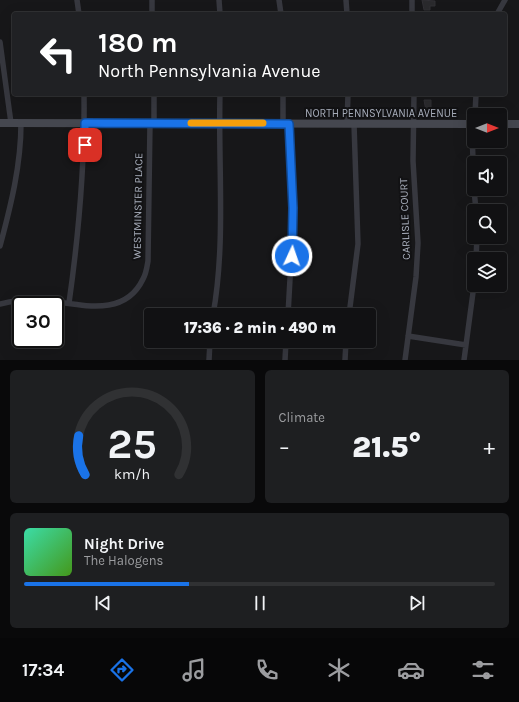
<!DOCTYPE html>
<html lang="en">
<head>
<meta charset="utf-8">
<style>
  :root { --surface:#111113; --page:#1e1f21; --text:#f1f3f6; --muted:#9c9da0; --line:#303133; --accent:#1a73e8 }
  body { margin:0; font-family:Karla,sans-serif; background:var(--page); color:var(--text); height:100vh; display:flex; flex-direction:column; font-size:15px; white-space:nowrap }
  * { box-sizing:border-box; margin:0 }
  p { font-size:13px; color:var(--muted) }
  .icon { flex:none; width:22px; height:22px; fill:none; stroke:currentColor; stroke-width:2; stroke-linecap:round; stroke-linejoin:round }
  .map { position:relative; height:360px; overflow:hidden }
  .details { display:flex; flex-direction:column; gap:10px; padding:10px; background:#09090a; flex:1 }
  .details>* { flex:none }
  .banner { position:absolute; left:12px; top:12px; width:495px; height:84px; border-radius:4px; box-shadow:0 4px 16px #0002,0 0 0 1px var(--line); background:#202124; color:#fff; overflow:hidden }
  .needle { width:26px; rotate:90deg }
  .buttons { position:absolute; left:467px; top:108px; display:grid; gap:8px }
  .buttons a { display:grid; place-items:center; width:40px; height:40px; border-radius:4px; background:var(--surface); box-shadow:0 4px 16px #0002,0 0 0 1px var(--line); font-size:20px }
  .speed { position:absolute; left:12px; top:296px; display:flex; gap:8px; font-size:20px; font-weight:700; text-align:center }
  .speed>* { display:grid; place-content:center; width:52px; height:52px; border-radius:50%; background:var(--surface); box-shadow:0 4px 16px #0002,0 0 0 1px var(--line); line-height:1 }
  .speed .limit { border:2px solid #111; border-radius:6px; background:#fff; color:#111 }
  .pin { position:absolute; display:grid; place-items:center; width:34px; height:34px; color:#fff; margin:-17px; border-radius:8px; box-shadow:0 2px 6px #0006 }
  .me { position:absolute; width:44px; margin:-22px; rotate:3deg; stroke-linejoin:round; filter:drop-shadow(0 0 3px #0008) }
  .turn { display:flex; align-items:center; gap:14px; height:84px; padding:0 20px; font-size:18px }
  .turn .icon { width:52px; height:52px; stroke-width:2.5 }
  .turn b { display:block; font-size:28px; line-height:34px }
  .big { font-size:30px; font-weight:800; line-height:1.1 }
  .details .widget { flex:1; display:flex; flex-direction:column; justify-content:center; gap:6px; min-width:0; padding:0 14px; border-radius:6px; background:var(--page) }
  .details .dial { align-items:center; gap:0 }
  .dial svg { height:104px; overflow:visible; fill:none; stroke:var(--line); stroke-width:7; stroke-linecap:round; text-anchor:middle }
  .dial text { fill:var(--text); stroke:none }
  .song { display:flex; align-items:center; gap:12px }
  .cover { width:48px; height:48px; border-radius:6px; background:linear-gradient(135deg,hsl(160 70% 55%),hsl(100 70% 35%)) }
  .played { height:4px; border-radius:2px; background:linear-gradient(90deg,var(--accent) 35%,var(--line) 35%) }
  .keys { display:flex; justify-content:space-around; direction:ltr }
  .heat { display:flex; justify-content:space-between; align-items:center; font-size:22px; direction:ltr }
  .details .tiles { flex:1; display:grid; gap:10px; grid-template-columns:1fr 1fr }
  .widget:last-child { grid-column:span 2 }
  .trip { position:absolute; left:144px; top:308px; width:232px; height:40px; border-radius:4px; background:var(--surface); box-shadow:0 4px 16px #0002,0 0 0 1px var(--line); font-weight:800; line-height:40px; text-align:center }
  .dock { display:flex; height:64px; justify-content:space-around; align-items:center; background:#070708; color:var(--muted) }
  .dock .icon { width:28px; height:28px }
  .dock .on { color:var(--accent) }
  .dock b { font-size:18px; color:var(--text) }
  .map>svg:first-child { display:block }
  .building { fill:#2a2a2d; stroke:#313035 }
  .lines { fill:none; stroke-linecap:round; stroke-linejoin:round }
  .street { stroke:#37383f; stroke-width:5.5 }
  .secondary { stroke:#45474f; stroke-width:8 }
  .route-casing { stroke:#114b97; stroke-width:10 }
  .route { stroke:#1a73e8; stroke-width:7 }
  .slow { stroke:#f59e0b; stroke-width:7 }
  .labels { text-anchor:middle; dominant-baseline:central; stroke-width:4; stroke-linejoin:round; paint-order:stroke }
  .street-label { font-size:11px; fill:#a7adba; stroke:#121214 }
</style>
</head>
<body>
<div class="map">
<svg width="519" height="360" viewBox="0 0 519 360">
  <rect width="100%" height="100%" fill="#171719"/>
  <path class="building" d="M422,0l13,1v5h-5v4h-6z
    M424,100h7v11h-5z"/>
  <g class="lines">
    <path class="street" d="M77,0l2,14
      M152,0v14
      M219,0l1,14
      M279,0l2,14
      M346,0l1,14
      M412,0v14
      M497,14l8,-14
      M0,42l11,81
      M154,94v29
      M475,115l1,-21
      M283,123v-29
      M474,123l-2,9 2,55
      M347,124l1,-30
      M474,189l2,22
      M0,246c11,-41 21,-81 21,-123
      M476,259l1,-22
      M69,303c10,-71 16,-138 15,-209
      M0,304c13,-3 27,-5 40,-4 35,2 83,21 103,-21 3,-5 4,-12 5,-18l2,-138
      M213,315c13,-72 5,-149 7,-221
      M288,315l5,-90 -4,-101
      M349,315l9,-71 -4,-120
      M408,336l58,9
      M209,360l1,-19
      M285,360l1,-19
      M345,360l1,-19
      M405,360l11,-83 2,-34 -5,-82 1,-67
      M464,360l10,-75"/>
    <path class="secondary" d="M0,123l474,1
      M500,124h19"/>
  </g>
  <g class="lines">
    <defs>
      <path id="route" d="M85,145v-22l204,1 4,84 -1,48"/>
    </defs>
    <use href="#route" class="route-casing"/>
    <use href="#route" class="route"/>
    <path class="slow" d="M191,123h72"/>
  </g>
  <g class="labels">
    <g class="street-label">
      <text x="381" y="113">NORTH PENNSYLVANIA AVENUE</text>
      <text transform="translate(138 206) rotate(-89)">WESTMINSTER PLACE</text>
      <text transform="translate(405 219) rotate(-92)">CARLISLE COURT</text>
    </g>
  </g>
</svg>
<div class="buttons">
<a><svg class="needle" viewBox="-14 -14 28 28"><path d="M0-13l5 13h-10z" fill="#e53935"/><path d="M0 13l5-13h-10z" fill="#9c9da0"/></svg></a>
<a><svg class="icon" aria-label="sound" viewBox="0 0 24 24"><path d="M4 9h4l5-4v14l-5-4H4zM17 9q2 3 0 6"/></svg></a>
<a><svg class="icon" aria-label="search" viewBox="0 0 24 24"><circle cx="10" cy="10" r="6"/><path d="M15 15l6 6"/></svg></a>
<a><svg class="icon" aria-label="layers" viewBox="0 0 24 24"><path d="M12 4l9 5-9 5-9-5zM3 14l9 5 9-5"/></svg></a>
</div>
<div class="speed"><div class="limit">30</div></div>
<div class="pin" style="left:85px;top:145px;background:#d93025"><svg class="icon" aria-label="arrive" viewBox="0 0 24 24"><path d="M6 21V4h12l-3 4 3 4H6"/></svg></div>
<svg class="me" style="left:292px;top:256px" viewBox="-20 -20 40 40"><circle r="17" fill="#1a73e8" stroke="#fff" stroke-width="3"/><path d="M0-11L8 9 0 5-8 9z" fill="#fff"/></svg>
<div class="trip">17:36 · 2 min · 490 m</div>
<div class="banner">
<div class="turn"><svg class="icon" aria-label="left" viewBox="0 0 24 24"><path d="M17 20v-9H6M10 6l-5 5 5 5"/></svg><div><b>180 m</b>North Pennsylvania Avenue</div></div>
</div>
</div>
<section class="details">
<div class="tiles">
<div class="widget dial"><svg viewBox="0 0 100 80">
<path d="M14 69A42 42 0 1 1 86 69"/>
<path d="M14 69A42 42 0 0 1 9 39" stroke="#1a73e8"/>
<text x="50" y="56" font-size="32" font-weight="700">25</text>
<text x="50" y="72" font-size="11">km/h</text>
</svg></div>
<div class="widget"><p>Climate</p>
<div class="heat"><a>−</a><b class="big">21.5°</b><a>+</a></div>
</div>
<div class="widget">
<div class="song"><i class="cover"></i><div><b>Night Drive</b><p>The Halogens</p></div></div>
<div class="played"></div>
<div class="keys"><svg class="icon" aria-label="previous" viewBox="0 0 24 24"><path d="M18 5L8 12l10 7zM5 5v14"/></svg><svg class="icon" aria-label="pause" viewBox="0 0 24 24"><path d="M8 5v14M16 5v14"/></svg><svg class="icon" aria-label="next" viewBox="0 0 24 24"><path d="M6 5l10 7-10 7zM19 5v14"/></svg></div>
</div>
</div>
</section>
<nav class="dock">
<b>17:34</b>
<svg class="icon on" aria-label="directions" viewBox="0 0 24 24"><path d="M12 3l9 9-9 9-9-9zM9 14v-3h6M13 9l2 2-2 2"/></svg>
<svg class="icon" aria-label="music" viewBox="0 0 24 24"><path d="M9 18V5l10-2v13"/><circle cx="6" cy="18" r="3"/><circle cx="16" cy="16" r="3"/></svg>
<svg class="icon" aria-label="phone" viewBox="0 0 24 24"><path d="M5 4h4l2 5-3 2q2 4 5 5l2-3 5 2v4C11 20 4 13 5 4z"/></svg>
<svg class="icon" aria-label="climate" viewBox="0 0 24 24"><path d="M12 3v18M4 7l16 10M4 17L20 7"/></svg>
<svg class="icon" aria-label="car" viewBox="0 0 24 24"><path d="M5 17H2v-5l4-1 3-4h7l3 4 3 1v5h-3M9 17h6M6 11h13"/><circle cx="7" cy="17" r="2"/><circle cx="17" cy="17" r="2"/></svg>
<svg class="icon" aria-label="filters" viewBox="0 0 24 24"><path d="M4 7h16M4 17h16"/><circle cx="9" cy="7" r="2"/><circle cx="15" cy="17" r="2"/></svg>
</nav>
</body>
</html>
